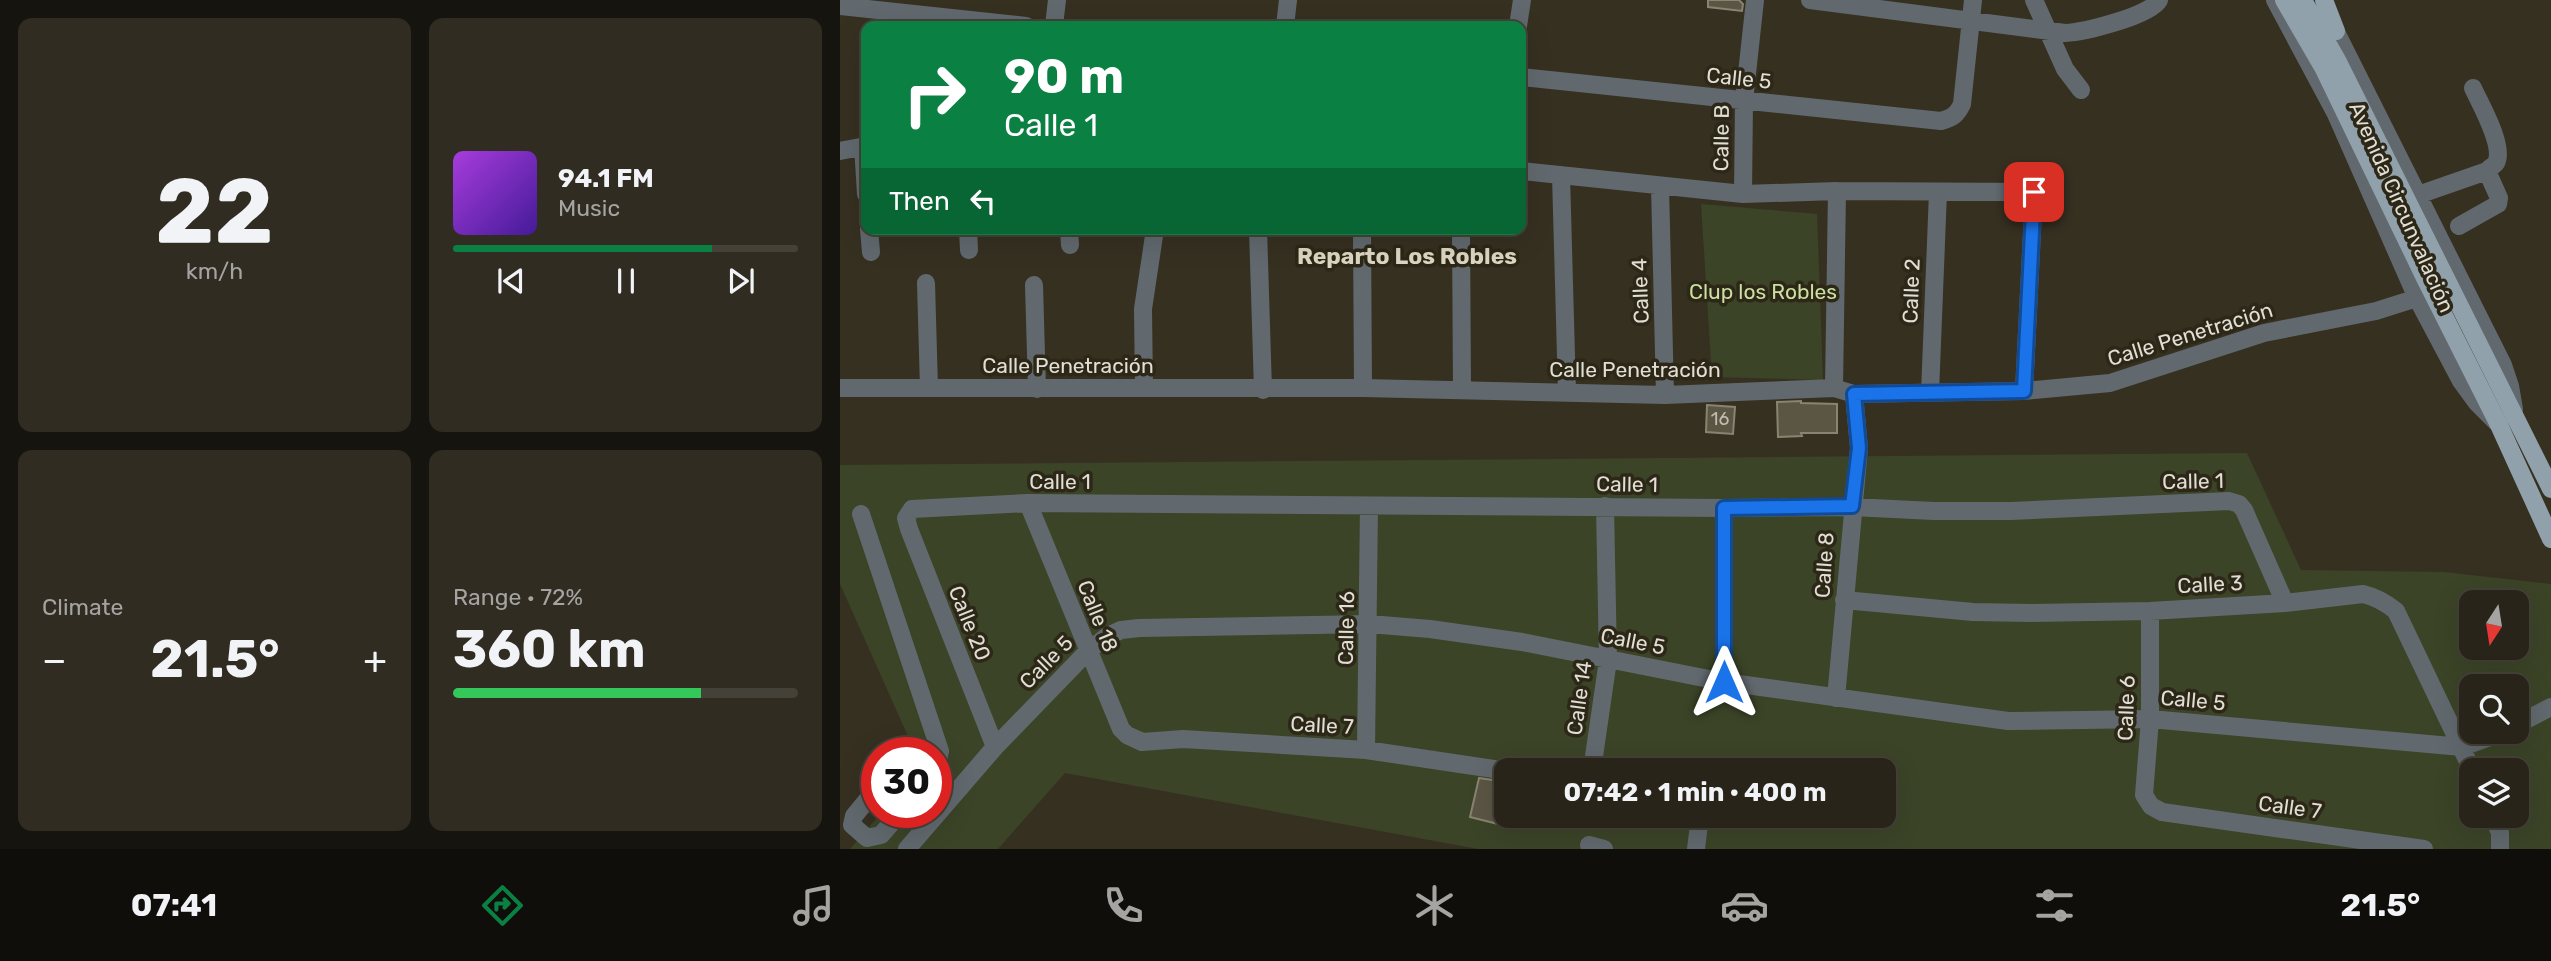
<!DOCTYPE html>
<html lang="en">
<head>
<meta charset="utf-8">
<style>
  :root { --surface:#282419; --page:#302c22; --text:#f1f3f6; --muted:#a5a4a2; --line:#444138; --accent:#0b8043 }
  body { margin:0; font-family:Rubik,sans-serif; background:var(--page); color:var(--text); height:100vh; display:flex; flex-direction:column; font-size:26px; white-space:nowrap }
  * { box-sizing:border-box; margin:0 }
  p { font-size:23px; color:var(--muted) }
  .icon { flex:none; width:38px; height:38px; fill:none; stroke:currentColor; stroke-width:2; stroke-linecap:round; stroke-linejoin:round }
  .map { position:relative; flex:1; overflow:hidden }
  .details { display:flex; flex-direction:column; gap:18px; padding:18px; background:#16140e; width:840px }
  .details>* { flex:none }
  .guide { position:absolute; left:21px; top:21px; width:665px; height:214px; border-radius:14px; box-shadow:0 7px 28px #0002,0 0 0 2px var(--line); background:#0b8043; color:#fff; overflow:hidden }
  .needle { width:46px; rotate:192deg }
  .buttons { position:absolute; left:1619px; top:590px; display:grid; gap:14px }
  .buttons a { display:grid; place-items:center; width:70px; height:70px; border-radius:14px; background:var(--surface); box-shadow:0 7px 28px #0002,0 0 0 2px var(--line); font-size:35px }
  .speed { position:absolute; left:21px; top:737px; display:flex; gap:14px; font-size:35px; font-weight:700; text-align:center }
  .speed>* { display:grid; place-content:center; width:91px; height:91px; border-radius:50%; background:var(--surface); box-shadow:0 7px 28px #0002,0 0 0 2px var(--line); line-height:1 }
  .speed .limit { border:10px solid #d22; background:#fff; color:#111 }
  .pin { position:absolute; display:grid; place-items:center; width:60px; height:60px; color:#fff; margin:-30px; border-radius:14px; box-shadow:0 4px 10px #0006 }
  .me { position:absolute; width:77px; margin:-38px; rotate:0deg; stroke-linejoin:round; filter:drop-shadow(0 0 5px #0008) }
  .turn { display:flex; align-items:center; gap:24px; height:147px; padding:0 28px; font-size:32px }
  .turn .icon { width:91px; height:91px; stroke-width:2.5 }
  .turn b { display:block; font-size:49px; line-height:60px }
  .then { display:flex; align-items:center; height:66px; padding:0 28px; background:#0003; gap:14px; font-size:26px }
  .big { font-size:52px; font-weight:700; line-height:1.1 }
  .details .tile { flex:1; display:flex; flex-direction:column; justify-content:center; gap:10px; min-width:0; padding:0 24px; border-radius:14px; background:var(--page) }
  .details .dial { align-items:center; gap:0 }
  .dial b { font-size:91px; line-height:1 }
  .song { display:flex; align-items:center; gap:21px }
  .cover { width:84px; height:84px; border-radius:10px; background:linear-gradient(135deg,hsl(280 70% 55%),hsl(260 70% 35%)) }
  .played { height:7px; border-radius:4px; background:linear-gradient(90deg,var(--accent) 75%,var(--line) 75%) }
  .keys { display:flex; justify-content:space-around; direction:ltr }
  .heat { display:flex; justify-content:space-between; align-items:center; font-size:38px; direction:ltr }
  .charge { height:10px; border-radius:5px; background:linear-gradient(90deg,#34c759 72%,var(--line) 0) }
  .details .tiles { flex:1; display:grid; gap:18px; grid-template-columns:repeat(2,1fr) }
  .trip { position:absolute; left:654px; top:758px; width:402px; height:70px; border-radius:14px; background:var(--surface); box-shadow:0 7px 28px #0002,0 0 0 2px var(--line); font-weight:700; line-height:70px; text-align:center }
  .dock { display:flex; height:112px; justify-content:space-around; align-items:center; background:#100e0a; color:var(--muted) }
  .dock .icon { width:49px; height:49px }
  .dock .active { color:var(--accent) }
  .dock b { font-size:32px; color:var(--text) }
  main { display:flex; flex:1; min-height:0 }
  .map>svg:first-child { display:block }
  .green { fill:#3b4427; fill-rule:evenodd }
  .building { fill:#5b5544; stroke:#898371; stroke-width:2 }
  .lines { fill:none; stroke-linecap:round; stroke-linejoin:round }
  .minor { stroke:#61696e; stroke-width:18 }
  .major { stroke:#90a1ab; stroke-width:18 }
  .route-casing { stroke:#114b97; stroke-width:18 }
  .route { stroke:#1a73e8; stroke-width:12 }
  .labels { text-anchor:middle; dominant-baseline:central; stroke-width:7; stroke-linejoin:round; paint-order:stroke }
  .number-label { font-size:18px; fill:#c0bcb0 }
  .street-label { font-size:21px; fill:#e1ded4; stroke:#2c2717 }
  .park-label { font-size:21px; fill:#cddfa1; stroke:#2c2717 }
  .neighbourhood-label { font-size:23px; font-weight:bold; fill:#dcd5c1; stroke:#2c2717 }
</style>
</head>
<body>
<main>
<section class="details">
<div class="tiles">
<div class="tile dial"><b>22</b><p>km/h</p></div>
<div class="tile">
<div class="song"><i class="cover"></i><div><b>94.1 FM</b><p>Music</p></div></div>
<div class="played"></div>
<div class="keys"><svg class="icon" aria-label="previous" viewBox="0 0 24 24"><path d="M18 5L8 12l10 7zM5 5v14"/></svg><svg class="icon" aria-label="pause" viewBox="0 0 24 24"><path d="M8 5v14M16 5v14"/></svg><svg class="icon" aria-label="next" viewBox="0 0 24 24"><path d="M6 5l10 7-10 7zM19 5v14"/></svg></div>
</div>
<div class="tile"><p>Climate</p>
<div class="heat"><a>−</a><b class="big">21.5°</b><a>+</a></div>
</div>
<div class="tile"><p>Range · 72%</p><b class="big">360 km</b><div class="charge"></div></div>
</div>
</section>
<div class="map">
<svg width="1711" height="849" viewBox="0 0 1711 849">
  <rect width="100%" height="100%" fill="#363021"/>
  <path class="green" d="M861,204l116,10 6,166 -111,-3z
    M1407,453l54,117 143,2 107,12v265h-1073l-413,-76 -67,76h-148l32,-37h54v-60h-21l-75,-168v-119zM1631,602h45v46h-45zM1631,686h45v46h-45zM667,770h378v46h-378zM1631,770h45v46h-45z"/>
  <path class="building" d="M868,0h31l4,4 -1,7 -34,-4z
    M961,401v2l36,1v29h-36l1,3 -24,1 -1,-35z
    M867,405l28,2 -2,27 -27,-2z
    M639,778l28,4v25l-5,18 -32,-8z"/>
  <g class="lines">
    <path class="minor" d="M970,0l255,33c19,-1 85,-17 94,-33
      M1194,0l31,69 16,21
      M1435,0l61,114 81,184 44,83 16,22 19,19
      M0,6l186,20
      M1489,18l174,347 7,21 4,23
      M214,26l3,-26
      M445,26l3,-26
      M678,26l4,-26
      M681,77l420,44c11,-3 16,-6 21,-17l11,-104
      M23,146l3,48
      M0,151l26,-5
      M681,171l222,23 94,-3 197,1 -10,199
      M721,175l6,217
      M820,186l5,209
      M903,194l1,-93 11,-101
      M1578,195l69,-24c1,-2 8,-6 9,-8 9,-17 -16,-59 -23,-75
      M1619,226l39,-22 1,-6 -12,-27
      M29,229l2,23
      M128,229l1,21
      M229,229l1,16
      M418,229l5,161
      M522,229l1,159
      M621,229l1,161
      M86,283l3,105
      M194,285l3,104
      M0,388h523l302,7 169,-7 20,6 170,-3 86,-8 154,-50 112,-22 41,-13
      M304,388l-1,-79 12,-80
      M994,388l3,-197
      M1090,393l8,-201
      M188,503l93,226 6,6 15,7 41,-3 183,11 141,21
      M884,508v174
      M21,514l79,237 -4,19
      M1004,600l129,12 58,1 119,-2 135,-8 78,-9c13,3 22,8 33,17l76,159
      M1310,611v108l-6,76 7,11 11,6 262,37
      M996,698l23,-250 -5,-54
      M1676,725l35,-18
      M155,747l-86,-218 -3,-11 6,-9 116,-6 696,5 128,-1 82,4h77l218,-10 10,3 5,6 41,93
      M526,750l3,-244
      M752,770l16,-110 -3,-154
      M96,784l15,14
      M37,788l-23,28 -2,9 15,13 14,-3 20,-23
      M1653,816l7,17v16
      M749,845l15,4
      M67,849l88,-102 92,-95 19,-15 15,-7 18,-2 230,-4 61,5 92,13 202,40 284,39 142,-2 312,28 42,-15
      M856,849l4,-33"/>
    <path class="major" d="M1444,0l40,69 101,209 74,147 52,114
      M1463,0l35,62 213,427
      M1484,0l12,31"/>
  </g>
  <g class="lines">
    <defs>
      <path id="route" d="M884,682v-174l128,-2 7,-58 -5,-54 170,-3 10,-199"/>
    </defs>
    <use href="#route" class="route-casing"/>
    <use href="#route" class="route"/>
  </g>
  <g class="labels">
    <g class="number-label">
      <text x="880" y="419">16</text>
    </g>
    <g class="street-label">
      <text transform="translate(899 78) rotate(6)">Calle 5</text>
      <text transform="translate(881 138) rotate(-89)">Calle B</text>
      <text transform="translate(1562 207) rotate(66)">Avenida Circunvalación</text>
      <text transform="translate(800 291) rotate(-92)">Calle 4</text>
      <text transform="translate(1071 291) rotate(-88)">Calle 2</text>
      <text transform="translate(1350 334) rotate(-17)">Calle Penetración</text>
      <text x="228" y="365">Calle Penetración</text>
      <text x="795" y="369">Calle Penetración</text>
      <text x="220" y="481">Calle 1</text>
      <text transform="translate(1353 481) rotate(-1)">Calle 1</text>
      <text transform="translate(787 484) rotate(1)">Calle 1</text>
      <text transform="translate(984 565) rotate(-86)">Calle 8</text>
      <text transform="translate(1370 584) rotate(-3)">Calle 3</text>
      <text transform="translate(258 616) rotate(68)">Calle 18</text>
      <text transform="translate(130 623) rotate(68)">Calle 20</text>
      <text transform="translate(506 628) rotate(-89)">Calle 16</text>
      <text transform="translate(793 641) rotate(11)">Calle 5</text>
      <text transform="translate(206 662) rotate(-45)">Calle 5</text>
      <text transform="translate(739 698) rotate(-82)">Calle 14</text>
      <text transform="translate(1353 700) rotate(5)">Calle 5</text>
      <text transform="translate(1286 708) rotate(-88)">Calle 6</text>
      <text transform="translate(482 725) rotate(3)">Calle 7</text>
      <text transform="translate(1450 807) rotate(8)">Calle 7</text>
    </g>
    <g class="park-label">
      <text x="923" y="291">Clup los Robles</text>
    </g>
    <g class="neighbourhood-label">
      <text x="567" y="256">Reparto Los Robles</text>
    </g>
  </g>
</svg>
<div class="buttons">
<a><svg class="needle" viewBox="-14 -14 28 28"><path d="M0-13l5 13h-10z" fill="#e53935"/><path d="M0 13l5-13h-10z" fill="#a5a4a2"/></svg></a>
<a><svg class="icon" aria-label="search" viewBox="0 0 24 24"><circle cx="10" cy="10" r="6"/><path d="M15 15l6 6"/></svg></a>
<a><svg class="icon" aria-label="layers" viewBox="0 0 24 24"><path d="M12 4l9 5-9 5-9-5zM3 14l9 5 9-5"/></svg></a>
</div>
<div class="speed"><div class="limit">30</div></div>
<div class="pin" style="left:1194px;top:192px;background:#d93025"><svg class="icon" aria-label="arrive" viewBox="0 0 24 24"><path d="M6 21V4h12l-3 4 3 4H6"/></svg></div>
<svg class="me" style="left:884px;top:682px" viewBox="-20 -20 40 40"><path d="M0-17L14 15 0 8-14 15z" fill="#1a73e8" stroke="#fff" stroke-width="4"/></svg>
<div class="trip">07:42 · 1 min · 400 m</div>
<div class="guide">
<div class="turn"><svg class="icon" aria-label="right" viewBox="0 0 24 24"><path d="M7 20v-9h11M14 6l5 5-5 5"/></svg><div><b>90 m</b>Calle 1</div></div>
<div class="then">Then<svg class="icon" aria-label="left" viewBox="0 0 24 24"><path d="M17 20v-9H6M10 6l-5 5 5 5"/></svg></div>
</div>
</div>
</main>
<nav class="dock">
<b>07:41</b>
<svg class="icon active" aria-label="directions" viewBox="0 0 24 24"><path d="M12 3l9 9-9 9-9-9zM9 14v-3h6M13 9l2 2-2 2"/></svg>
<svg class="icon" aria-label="music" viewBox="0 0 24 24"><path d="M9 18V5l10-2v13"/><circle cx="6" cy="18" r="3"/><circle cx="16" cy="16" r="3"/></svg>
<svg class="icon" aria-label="phone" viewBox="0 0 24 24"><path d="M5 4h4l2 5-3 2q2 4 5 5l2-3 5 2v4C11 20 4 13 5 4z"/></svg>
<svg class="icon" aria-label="climate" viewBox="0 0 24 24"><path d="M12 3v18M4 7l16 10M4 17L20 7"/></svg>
<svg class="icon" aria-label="car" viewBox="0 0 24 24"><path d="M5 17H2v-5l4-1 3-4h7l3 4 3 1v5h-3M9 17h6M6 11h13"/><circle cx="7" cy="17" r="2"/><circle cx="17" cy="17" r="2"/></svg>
<svg class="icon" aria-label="filters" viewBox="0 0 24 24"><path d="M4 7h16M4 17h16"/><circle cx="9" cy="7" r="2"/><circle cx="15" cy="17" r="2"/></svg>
<b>21.5°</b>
</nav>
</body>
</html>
